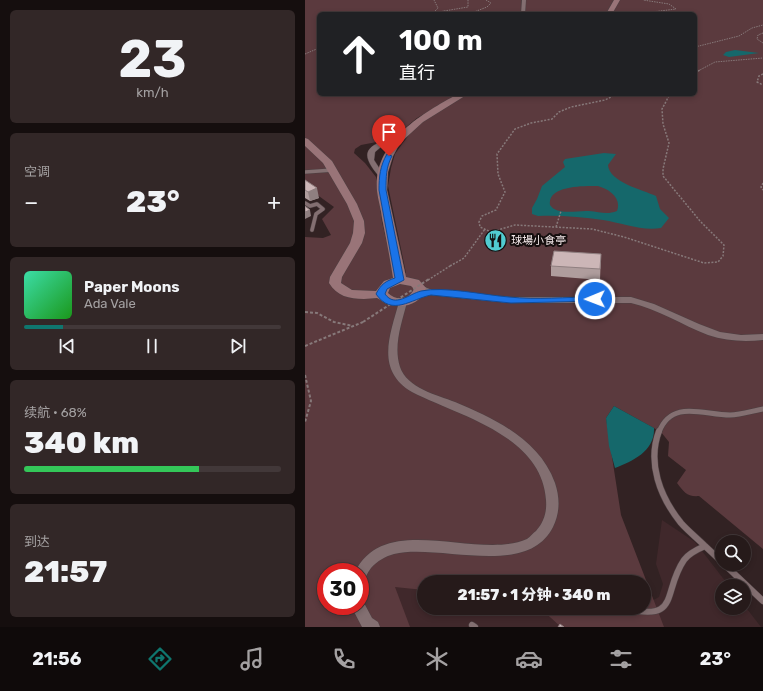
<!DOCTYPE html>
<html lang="zh">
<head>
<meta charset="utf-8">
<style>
  :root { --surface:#261a1a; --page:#322727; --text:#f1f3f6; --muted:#a4a1a2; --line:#423839; --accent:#0f766e }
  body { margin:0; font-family:Rubik,"Noto Sans SC",sans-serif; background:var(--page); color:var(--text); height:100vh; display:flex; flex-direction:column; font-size:15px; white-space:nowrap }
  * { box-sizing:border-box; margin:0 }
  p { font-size:13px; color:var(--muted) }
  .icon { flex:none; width:22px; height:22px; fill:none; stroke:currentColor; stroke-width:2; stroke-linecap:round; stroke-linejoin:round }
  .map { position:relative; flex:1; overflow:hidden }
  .sheet { display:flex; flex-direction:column; gap:10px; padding:10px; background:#150e0e; width:305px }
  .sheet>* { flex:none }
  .top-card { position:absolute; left:12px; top:12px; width:380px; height:84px; border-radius:6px; box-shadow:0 2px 6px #0003,0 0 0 1px var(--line); background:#202124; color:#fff; overflow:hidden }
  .buttons { position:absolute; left:410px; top:535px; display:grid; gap:8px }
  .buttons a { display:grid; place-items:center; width:36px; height:36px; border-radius:50%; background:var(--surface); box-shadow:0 2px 6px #0003,0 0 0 1px var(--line); font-size:20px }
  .speed { position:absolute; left:12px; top:563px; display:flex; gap:8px; font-size:20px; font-weight:700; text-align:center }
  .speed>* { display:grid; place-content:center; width:52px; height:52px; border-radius:50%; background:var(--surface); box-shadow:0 2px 6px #0003,0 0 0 1px var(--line); line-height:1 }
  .speed .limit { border:6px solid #d22; background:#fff; color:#111 }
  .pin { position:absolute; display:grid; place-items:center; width:34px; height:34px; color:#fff; margin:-41px -17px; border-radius:50% 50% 50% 0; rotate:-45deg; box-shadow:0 0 4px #0007 }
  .pin .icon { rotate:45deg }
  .me { position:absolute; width:44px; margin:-22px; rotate:269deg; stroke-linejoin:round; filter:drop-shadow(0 0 3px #0008) }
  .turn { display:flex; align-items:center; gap:14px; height:84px; padding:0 16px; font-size:18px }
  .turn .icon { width:52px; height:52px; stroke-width:2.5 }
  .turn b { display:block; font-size:28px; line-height:34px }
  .big { font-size:30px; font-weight:800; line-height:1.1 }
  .sheet .tile { flex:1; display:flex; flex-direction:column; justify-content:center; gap:6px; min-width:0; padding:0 14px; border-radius:6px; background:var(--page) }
  .sheet .dial { align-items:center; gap:0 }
  .dial b { font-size:52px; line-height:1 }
  .song { display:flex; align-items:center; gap:12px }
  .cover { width:48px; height:48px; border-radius:6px; background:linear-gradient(135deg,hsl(160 70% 55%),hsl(120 70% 35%)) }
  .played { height:4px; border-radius:2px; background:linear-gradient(90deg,var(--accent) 15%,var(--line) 15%) }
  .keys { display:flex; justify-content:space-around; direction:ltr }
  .heat { display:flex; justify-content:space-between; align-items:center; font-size:22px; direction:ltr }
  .charge { height:6px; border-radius:3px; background:linear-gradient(90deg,#34c759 68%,var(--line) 0) }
  .trip { position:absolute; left:112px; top:575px; width:234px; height:40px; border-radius:20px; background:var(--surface); box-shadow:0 2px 6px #0003,0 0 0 1px var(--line); font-weight:800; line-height:40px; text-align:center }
  .menu { display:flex; height:64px; justify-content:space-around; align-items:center; background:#0f0a0a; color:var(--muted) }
  .menu .icon { width:28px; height:28px }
  .menu .current { color:var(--accent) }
  .menu b { font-size:18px; color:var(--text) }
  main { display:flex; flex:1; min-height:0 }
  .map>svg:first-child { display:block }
  .built { fill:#40282b }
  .green { fill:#5b3a3e; fill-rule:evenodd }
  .water { fill:#15686b; fill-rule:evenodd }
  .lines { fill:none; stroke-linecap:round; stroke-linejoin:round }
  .service-far2-casing { stroke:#4d4042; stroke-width:4.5 }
  .service-far1-casing { stroke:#4d4042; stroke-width:6 }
  .service-casing { stroke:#4d4042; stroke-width:7 }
  .minor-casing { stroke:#4d4042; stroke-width:1 }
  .secondary-casing { stroke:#4d4042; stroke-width:1 }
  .path-far2 { stroke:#87797a; stroke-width:1; stroke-dasharray:1.5 1; stroke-linecap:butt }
  .path-far1 { stroke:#87797a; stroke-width:1.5; stroke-dasharray:2 1.5; stroke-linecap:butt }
  .path { stroke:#87797a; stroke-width:2; stroke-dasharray:3 2; stroke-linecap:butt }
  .service-far2 { stroke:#836f71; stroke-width:3.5 }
  .service-far1 { stroke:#836f71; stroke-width:5 }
  .service { stroke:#836f71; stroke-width:6 }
  .minor { fill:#836f71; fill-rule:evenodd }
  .secondary { fill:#997478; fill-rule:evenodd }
  .path-bridge-far1 { stroke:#87797a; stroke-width:1.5; stroke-dasharray:2 1.5; stroke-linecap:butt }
  .path-bridge { stroke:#87797a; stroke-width:2; stroke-dasharray:3 2; stroke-linecap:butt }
  .wall { fill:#af9d9d }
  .shaded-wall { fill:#8f7f80 }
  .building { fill:#ccb6b7; stroke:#8f7f80 }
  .route { fill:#1a73e8; stroke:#114b97 }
  .labels { text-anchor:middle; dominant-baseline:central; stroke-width:4; stroke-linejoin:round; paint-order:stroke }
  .poi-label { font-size:11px; fill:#f3e7e8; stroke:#150e0e; text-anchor:start }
</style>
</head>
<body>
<main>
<section class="sheet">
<div class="tile dial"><b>23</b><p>km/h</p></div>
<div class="tile"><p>空调</p>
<div class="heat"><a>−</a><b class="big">23°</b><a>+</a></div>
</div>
<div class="tile">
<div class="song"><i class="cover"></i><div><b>Paper Moons</b><p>Ada Vale</p></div></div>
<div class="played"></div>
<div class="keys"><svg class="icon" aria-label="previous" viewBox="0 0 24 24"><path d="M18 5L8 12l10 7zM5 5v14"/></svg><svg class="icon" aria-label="pause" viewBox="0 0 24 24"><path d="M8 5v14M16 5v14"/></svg><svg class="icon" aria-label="next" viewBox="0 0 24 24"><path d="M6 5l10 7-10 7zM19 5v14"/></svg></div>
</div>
<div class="tile"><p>续航 · 68%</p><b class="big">340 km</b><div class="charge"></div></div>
<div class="tile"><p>到达</p><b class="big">21:57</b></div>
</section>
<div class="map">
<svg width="458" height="627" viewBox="0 0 458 627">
  <rect width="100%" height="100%" fill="#322223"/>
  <path class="built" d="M357,520l33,22 34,44h-7v22h22v-3l17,22h-359l-9,-6 2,-50 29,11v26h220v-3l15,-8 4,-13 -7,-20z"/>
  <path class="green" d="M0,0h458v549l-64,-53c-12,1 -15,-4 -22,-13l9,-13 -18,-14 1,-14 -8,-10 -47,-26 -8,12 15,97 43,112h-103l-21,-19h104v-26h-220v8l-29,-3 15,40h-105v-390l18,1 8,-3 -9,-16 12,-12 -29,-21zM14,14h376v80h-228l-51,32 -14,18 -7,10 -4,14 -3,18 18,87 -12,1 -12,-52 -6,-45 -11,-14 -11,-10 1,-4 6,-4 26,-5 7,-3 23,-19 43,-24h-141zM21,572h34v34h-34z"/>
  <path class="water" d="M430,50l24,3 -30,4 -6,-2 3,-3z
    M299,153l12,1 -8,11c1,17 35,25 48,31l4,13 9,9 -8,10c-20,3 -39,-5 -58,-8 -21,-3 -44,-5 -65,-4l-6,-2v-6l5,-9 5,-13 23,-19 -2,-5 2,-3zM293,186c11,3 24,12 19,25 -10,4 -17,1 -28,0 -11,-1 -32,5 -39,-6 -3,-20 35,-19 48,-19z
    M309,406l40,22c1,23 -21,33 -39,40l-6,-22 -3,-28z"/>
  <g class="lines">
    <defs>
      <path id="service-far2" d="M0,172l28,-2
        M0,203l5,3 7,-2 6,5 -7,5 -4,16"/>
      <path id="service-far1" d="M354,432c13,-33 44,-17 71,-17 11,0 22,-4 33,-6"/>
      <path id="service" d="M354,431c-12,32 1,66 22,92 7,8 16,15 24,23
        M419,564l39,37
        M319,608c57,15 38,-16 60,-48 5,-7 14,-11 21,-14l17,16
        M167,625l3,2"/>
      <path id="minor" d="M217,0h4l-1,14h-4z
        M94,137l2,1v2l-19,6 -7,6 -1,8 11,17 -3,2 -2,-1c-4,-6 -10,-12 -12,-19 -5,-15 21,-20 31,-22z
        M115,285l12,5 79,7h120l23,7 45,20 21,8 21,3 22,-1v6c-19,2 -37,1 -55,-5 -26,-10 -50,-26 -77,-32h-120l-80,-8 -14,-5 -1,-2z
        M98,299l4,3c-5,20 -14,44 -7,65 7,21 37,28 55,35 40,17 84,37 100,81 5,15 5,30 -2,44 -26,52 -114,16 -159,27 -8,2 -17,7 -23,14 -4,5 -5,11 -11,13v-9h-5c30,-62 123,-11 172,-33 3,-2 6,-6 9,-8 8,-9 11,-19 10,-31 -4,-65 -87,-84 -134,-108 -37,-22 -22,-57 -13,-90z
        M55,600l3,1 9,17 6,4 2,5h-18l-11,-21h9z"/>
      <path id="secondary" d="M309,0h6l-8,14h-6z
        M153,94h10l-45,28 -23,21 -7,13 -5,16 -1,18 19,87 13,3 7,8c-6,17 -22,21 -39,16 -3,-1 -7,-5 -10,-6 -4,0 -9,1 -13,1 -15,0 -27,-3 -35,-16l1,-6 20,-34 3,-10 1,-12 -7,-17 -24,-41 -18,-17v-8l3,1 24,22 25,43 7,17 1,12 -3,10 -20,34 -1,6 11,7 24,1 8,-10 9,-3c-3,-20 -7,-40 -11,-60 -1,-9 -4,-18 -5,-27 -4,-49 44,-77 81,-97zM95,284l11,2 3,3c-5,11 -18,12 -26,4l2,-5z"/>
    </defs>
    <use href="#service-far2" class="service-far2-casing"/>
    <use href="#service-far1" class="service-far1-casing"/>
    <use href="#service" class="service-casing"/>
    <use href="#minor" class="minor-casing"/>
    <use href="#secondary" class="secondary-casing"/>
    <path class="path-far2" d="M139,11l24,-4v-7
      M128,13l5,-5 -4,-8
      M125,14l14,-3
      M133,14l36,-2 13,-5 4,-4 -5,-3
      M331,14l40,-5 -7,-5 -26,-4
      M458,33l-5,2 -1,4 6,4
      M390,47l44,-11 13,-8 11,-3
      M0,54l14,-6
      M393,71l17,-9 48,-4"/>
    <path class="path-far1" d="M390,73l5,-3
      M458,74l-4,2 -2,6 6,3
      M312,94l-12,6 -34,7 -12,5 -7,7 -21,4 -16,6 -18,25 1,20 7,18 -9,18 -14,6 -3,6 1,5 11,5 24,-7 77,4 32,8 80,26 14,-1 5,-6 1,-11 -24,-24 -37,-45v-7l6,-26 -6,-19 -1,-15 8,-15
      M458,183l-2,4 2,3
      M251,227l5,-16
      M145,266l14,-8 21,-29"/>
    <path class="path" d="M0,312l12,1 17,9 19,4
      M0,346l58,-24
      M0,375l6,26 -6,21"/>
    <use href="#service-far2" class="service-far2"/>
    <use href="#service-far1" class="service-far1"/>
    <use href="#service" class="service"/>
    <use href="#minor" class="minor"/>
    <use href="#secondary" class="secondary"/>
    <path class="path-bridge-far1" d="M123,280l22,-14"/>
    <path class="path-bridge" d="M58,322l66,-43"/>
  </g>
  <path class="wall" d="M0,180l14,18 -9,3 -5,-3z
    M181,235l18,6 -9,4 -8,-6z
    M296,254l-1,26 -49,-4v-10z"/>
  <path class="shaded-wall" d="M12,188l2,10 -9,3 -2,-9z
    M5,210l1,6 -6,3v-7z
    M199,238v3l-9,4v-3z"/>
  <path class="building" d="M0,180l12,8 -9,4 -3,-2z
    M0,206l5,4 -5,2z
    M190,232l9,6 -9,4 -9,-7z
    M249,251l47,3 -1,15 -49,-3z
    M255,624l4,3h-6z"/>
  <path class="route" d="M82,154l5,2c-6,11 -6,21 -6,34l18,90 -17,9 -2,5c10,14 24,0 36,-3 23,-5 63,4 88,6 28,3 57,0 86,0h3l1,2 -1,2 -87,2 -80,-8c-20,4 -39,22 -55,-1 5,-10 10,-13 19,-16l-16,-88c0,-13 1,-24 8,-36z"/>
  <defs>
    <symbol id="restaurant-disc" viewBox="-11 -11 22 22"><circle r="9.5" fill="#51ccd1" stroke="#150e0e"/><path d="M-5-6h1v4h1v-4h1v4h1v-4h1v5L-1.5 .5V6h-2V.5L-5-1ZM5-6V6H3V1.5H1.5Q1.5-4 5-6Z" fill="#111"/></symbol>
  </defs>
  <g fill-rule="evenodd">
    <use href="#restaurant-disc" x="178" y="228" width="25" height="25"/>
  </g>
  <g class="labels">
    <g class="poi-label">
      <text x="206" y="240">球場小食亭</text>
    </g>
  </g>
</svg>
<div class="buttons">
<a><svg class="icon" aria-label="search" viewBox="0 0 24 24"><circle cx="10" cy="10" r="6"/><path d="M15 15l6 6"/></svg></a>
<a><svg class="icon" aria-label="layers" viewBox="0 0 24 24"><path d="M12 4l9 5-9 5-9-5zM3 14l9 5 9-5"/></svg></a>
</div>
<div class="speed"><div class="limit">30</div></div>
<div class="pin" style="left:84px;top:156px;background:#d93025"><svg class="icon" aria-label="arrive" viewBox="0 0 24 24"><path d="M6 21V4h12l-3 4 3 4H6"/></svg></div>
<svg class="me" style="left:290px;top:299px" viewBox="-20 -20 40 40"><circle r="17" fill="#1a73e8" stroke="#fff" stroke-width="3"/><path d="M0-11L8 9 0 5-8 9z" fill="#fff"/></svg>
<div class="trip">21:57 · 1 分钟 · 340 m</div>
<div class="top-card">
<div class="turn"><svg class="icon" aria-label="ahead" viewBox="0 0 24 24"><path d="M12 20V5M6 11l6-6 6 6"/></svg><div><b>100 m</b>直行</div></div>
</div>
</div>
</main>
<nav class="menu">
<b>21:56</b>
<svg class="icon current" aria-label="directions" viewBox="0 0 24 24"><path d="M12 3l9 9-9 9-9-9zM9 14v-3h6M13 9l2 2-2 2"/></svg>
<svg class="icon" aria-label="music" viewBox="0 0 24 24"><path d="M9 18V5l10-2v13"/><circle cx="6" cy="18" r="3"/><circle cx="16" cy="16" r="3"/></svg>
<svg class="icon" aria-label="phone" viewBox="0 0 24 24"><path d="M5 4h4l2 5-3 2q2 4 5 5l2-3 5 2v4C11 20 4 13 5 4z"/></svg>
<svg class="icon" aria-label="climate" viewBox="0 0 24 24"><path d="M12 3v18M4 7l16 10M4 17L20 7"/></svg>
<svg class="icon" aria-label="car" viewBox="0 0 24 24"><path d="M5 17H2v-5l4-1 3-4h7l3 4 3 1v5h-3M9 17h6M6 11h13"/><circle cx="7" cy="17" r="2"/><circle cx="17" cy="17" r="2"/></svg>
<svg class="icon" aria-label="filters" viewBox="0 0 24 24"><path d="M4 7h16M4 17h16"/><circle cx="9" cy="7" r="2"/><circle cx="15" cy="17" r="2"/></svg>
<b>23°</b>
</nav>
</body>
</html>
